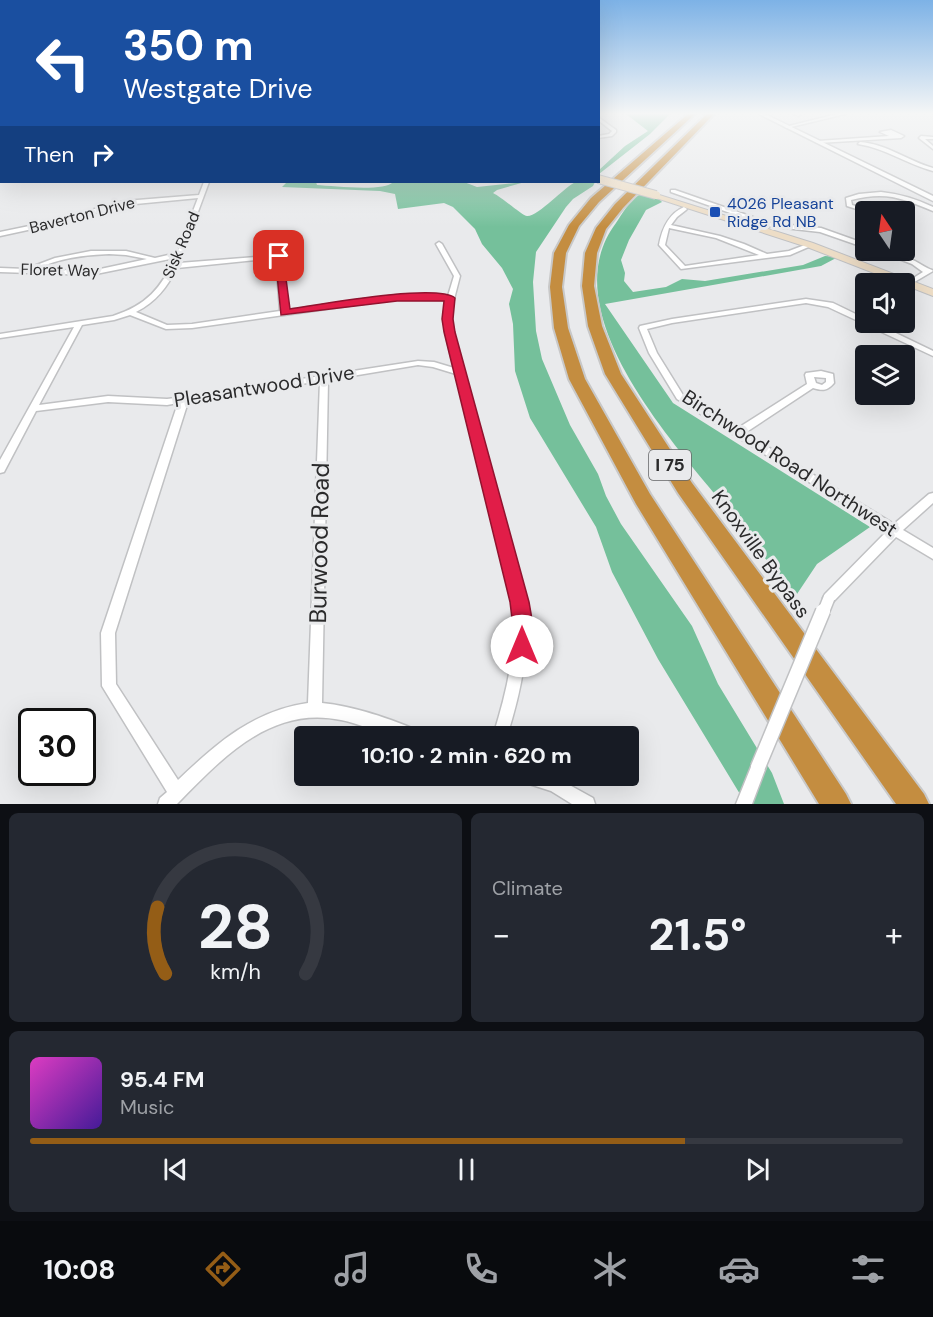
<!DOCTYPE html>
<html lang="en">
<head>
<meta charset="utf-8">
<style>
  :root { --surface:#171b24; --page:#242831; --text:#f1f3f6; --muted:#9ea1a6; --line:#363941; --accent:#945d16 }
  body { margin:0; font-family:"DM Sans",sans-serif; background:var(--page); color:var(--text); height:100vh; display:flex; flex-direction:column; font-size:22px; white-space:nowrap }
  * { box-sizing:border-box; margin:0 }
  p { font-size:20px; color:var(--muted) }
  .icon { flex:none; width:33px; height:33px; fill:none; stroke:currentColor; stroke-width:2; stroke-linecap:round; stroke-linejoin:round }
  .map { position:relative; height:804px; overflow:hidden }
  .drawer { display:flex; flex-direction:column; gap:9px; padding:9px; background:#0d0f14; flex:1 }
  .drawer>* { flex:none }
  .hud { position:absolute; left:0px; top:0px; width:600px; height:183px; box-shadow:0 6px 24px #0002; background:#1a4fa0; color:#fff; overflow:hidden }
  .needle { width:39px; rotate:347deg }
  .controls { position:absolute; left:855px; top:201px; display:grid; gap:12px }
  .controls a { display:grid; place-items:center; width:60px; height:60px; border-radius:6px; background:var(--surface); box-shadow:0 6px 24px #0002; font-size:30px }
  .speed { position:absolute; left:18px; top:708px; display:flex; gap:12px; font-size:30px; font-weight:700; text-align:center }
  .speed>* { display:grid; place-content:center; width:78px; height:78px; border-radius:50%; background:var(--surface); box-shadow:0 6px 24px #0002; line-height:1 }
  .speed .limit { border:3px solid #111; border-radius:9px; background:#fff; color:#111 }
  .pin { position:absolute; display:grid; place-items:center; width:51px; height:51px; color:#fff; margin:-26px; border-radius:12px; box-shadow:0 3px 9px #0006 }
  .me { position:absolute; width:66px; margin:-33px; rotate:0deg; stroke-linejoin:round; filter:drop-shadow(0 0 4px #0008) }
  .turn { display:flex; align-items:center; gap:21px; height:126px; padding:0 24px; font-size:27px }
  .turn .icon { width:78px; height:78px; stroke-width:2.5 }
  .turn b { display:block; font-size:42px; line-height:51px }
  .then { display:flex; align-items:center; height:57px; padding:0 24px; background:#0003; gap:12px; font-size:22px }
  .big { font-size:45px; font-weight:700; line-height:1.1 }
  .drawer .tile { flex:1; display:flex; flex-direction:column; justify-content:center; gap:9px; min-width:0; padding:0 21px; border-radius:9px; background:var(--page) }
  .drawer .dial { align-items:center; gap:0 }
  .dial svg { height:156px; overflow:visible; fill:none; stroke:var(--line); stroke-width:7; stroke-linecap:round; text-anchor:middle }
  .dial text { fill:var(--text); stroke:none }
  .song { display:flex; align-items:center; gap:18px }
  .cover { width:72px; height:72px; border-radius:9px; background:linear-gradient(135deg,hsl(310 70% 55%),hsl(260 70% 35%)) }
  .played { height:6px; border-radius:3px; background:linear-gradient(90deg,var(--accent) 75%,var(--line) 75%) }
  .keys { display:flex; justify-content:space-around; direction:ltr }
  .heat { display:flex; justify-content:space-between; align-items:center; font-size:33px; direction:ltr }
  .drawer .tiles { flex:1; display:grid; gap:9px; grid-template-columns:1fr 1fr }
  .tile:last-child { grid-column:span 2 }
  .trip { position:absolute; left:294px; top:726px; width:345px; height:60px; border-radius:6px; background:var(--surface); box-shadow:0 6px 24px #0002; font-weight:700; line-height:60px; text-align:center }
  .dock { display:flex; height:96px; justify-content:space-around; align-items:center; background:#090b0e; color:var(--muted) }
  .dock .icon { width:42px; height:42px }
  .dock .active { color:var(--accent) }
  .dock b { font-size:27px; color:var(--text) }
  .map>svg:first-child { display:block }
  .forest { fill:#75c09b }
  .lines { fill:none; stroke-linecap:round; stroke-linejoin:round }
  .minor-casing { stroke:#c0c1c3; stroke-width:3 }
  .tertiary-casing { stroke:#c0c1c3; stroke-width:3 }
  .secondary-casing { stroke:#c0c1c3; stroke-width:2 }
  .motorway-casing { stroke:#c8c8c8; stroke-width:4 }
  .minor { fill:#fff; fill-rule:evenodd }
  .tertiary { fill:#fff; fill-rule:evenodd }
  .secondary { fill:#edddc6; fill-rule:evenodd }
  .motorway { fill:#c48d40; fill-rule:evenodd }
  .minor-bridge-far1-casing { stroke:#c0c1c3; stroke-width:14; stroke-linecap:butt }
  .minor-bridge-casing { stroke:#c0c1c3; stroke-width:17; stroke-linecap:butt }
  .secondary-bridge-casing { stroke:#c0c1c3; stroke-width:10; stroke-linecap:butt }
  .minor-bridge-far1 { stroke:#fff; stroke-width:11 }
  .minor-bridge { stroke:#fff; stroke-width:14 }
  .secondary-bridge { stroke:#edddc6; stroke-width:8 }
  .route { fill:#e11d48; stroke:#92132f; stroke-width:1.5 }
  .transit-dot { fill:#1a4fb4; stroke:#e9eaec; stroke-width:2 }
  .labels { text-anchor:middle; dominant-baseline:central; stroke-width:6; stroke-linejoin:round; paint-order:stroke }
  .far-transit-label { font-size:16px; fill:#164399; stroke:#e9eaec; text-anchor:start }
  .far-street-label { font-size:16px; fill:#2a2a2b; stroke:#e9eaec }
  .shield { fill:#e9eaec; stroke:#636465; stroke-width:1.5 }
  .shield-label { font-size:18px; font-weight:bold; fill:#2a2a2b }
  .street-label { font-size:20px; fill:#2a2a2b; stroke:#e9eaec }
  .near-street-label { font-size:24px; fill:#2a2a2b; stroke:#e9eaec }
</style>
</head>
<body>
<div class="map">
<svg width="933" height="804" viewBox="0 0 933 804">
  <rect width="100%" height="100%" fill="#e9eaec"/>
  <path class="forest" d="M626,114h44l-20,20 -51,40v-4l26,-24 23,-15z
    M287,182h29l1,3c16,1 68,7 76,-3h71l13,5 48,-5 -28,8 -4,3c10,5 30,23 34,23 11,1 38,-30 49,-34 5,-2 14,-1 19,0l-2,4 -20,13 -7,8 -30,45 -3,30 3,49 6,28 28,66 28,49 8,22 15,28 71,102 26,58 54,89 12,31h-38l-88,-145 -46,-87 -16,-45 -66,-109 -15,-47 -2,-47 -4,-20 4,-15 -11,-21 -20,-24 -7,-15 -22,-22 -9,-4 -46,6 -3,-15 -15,-3 -98,-4z
    M639,195c7,0 19,1 23,7l-16,8 -17,30 -8,20 4,13 -1,8 9,11 33,-5 16,-8 23,2 98,-16 22,-9 13,1 -17,9 -216,38 68,99 197,124 -53,37 -20,30 -7,-4c-23,-28 -44,-58 -67,-86 -53,-65 -172,-195 -107,-281 6,-9 14,-23 23,-28z"/>
  <g class="lines">
    <defs>
      <path id="minor" d="M794,114h5l1,1 -2,1z
        M837,114h8l-58,14 -2,-1z
        M598,117l18,13v2l-4,4 -14,2v-2l11,-2 3,-3 -14,-11z
        M891,130l13,6 -3,2 -83,5 -2,-1 2,-1 71,-5 -9,-4z
        M921,136l12,1v2h-8l8,7v3l-14,-11z
        M860,142c27,2 48,19 73,26v3c-26,-7 -48,-23 -75,-27z
        M0,143h2v2h-2z
        M204,182h5l-30,81 102,-8 6,55 110,-15 51,1 6,-20 -18,-32 3,-2 3,2 18,32 -8,31 1,25 72,270c5,47 -4,90 -18,134h-14c14,-45 24,-87 20,-134l-57,-228 -23,-7 -15,-2 -90,15 -6,323c31,3 69,16 97,28l2,5c-8,1 -18,2 -27,0 -16,-2 -35,-13 -53,-16 -70,-15 -119,38 -164,84h-19l2,-6 7,-6 -65,-106 -1,-53 77,-230 -11,2 -59,-3 -72,9 -32,61 -4,1v-13l74,-133 -74,11v-4l113,-18c34,-11 48,-28 62,-58l-84,17 -91,-3v-4l26,1 29,-11 36,-7h35l29,7 22,-5 21,-55 -73,7 -88,23 -37,8v-4l34,-7 91,-24 74,-6zM109,254l17,1 21,4 -56,12 -55,-2c23,-11 48,-14 73,-15zM276,258l4,53 -88,13 -25,1 -31,-13c20,-10 31,-25 41,-44zM397,299l49,1c-6,22 3,47 8,68l-20,-6 -16,-1 -234,36 -17,2 -59,-3 -69,9 43,-80 32,-5 16,-5 36,14 26,-1zM320,381l-12,322c-55,8 -91,40 -130,77l-62,-96 -1,-51 73,-231z
        M671,190h4l95,33 51,5 45,16v4l-46,-16 -53,-6 -96,-34z
        M881,192c19,2 35,7 52,15v4c-31,-13 -47,-20 -82,-11l1,5 18,5v2h-4l-19,-6 -1,-8 13,-4z
        M684,207l3,2 -1,1 -9,7 -6,8 49,11 24,8 23,10 22,-3 21,-8 3,2 -23,10 -109,14 -22,-24c3,-16 9,-31 25,-38zM669,228l47,10 43,17 -74,11 -20,-21z
        M876,250c13,0 27,6 39,11 6,3 11,7 17,9l1,1 -22,13h-4v-2l16,-10 -11,-8z
        M806,299l27,4 33,16v3h7l60,29v5l-105,-49 -22,-4 -134,20 -25,6 10,24 26,42 55,33 69,-44 -2,-9 1,-2 15,-2 12,3 1,9c-7,8 -11,8 -21,5l-68,45 149,91 35,-30 4,-1v10l-30,27 30,18v11l-37,-22 -63,65 -4,1 -4,-1 -2,-4 2,-4 62,-63 -210,-132 -28,-46 -10,-25 1,-2 32,-7zM814,377l12,1v4l-4,3 -6,-2z
        M758,759l5,3 3,5 -14,37h-16l17,-42z
        M521,776h29l5,1 38,21 2,6h-23l-21,-13 -28,-9z"/>
      <path id="tertiary" d="M759,114h6l168,82v5z"/>
      <path id="secondary" d="M0,168h2v4h-2z
        M653,193l160,50 120,46v7l-126,-49 -154,-50z"/>
      <path id="motorway" d="M688,114h7l-96,88 -20,24 -13,27 -4,34 6,41 17,51 65,115 196,300 5,10h-32l-183,-300 -67,-125 -15,-51 -4,-41 4,-34 15,-28 22,-27z
        M707,114h7l-91,94 -17,21 -9,24 -3,33 8,40 19,48 71,109 232,311 5,10h-33l-218,-311 -73,-119 -17,-48 -6,-40 3,-33 11,-25 19,-24z"/>
    </defs>
    <use href="#minor" class="minor-casing"/>
    <use href="#tertiary" class="tertiary-casing"/>
    <use href="#secondary" class="secondary-casing"/>
    <use href="#motorway" class="motorway-casing"/>
    <use href="#minor" class="minor"/>
    <use href="#tertiary" class="tertiary"/>
    <use href="#secondary" class="secondary"/>
    <use href="#motorway" class="motorway"/>
    <defs>
      <path id="minor-bridge-far1" d="M823,613l6,-15"/>
      <path id="minor-bridge" d="M758,767l65,-156"/>
      <path id="secondary-bridge" d="M598,179l58,16"/>
    </defs>
    <use href="#minor-bridge-far1" class="minor-bridge-far1-casing"/>
    <use href="#minor-bridge" class="minor-bridge-casing"/>
    <use href="#secondary-bridge" class="secondary-bridge-casing"/>
    <use href="#minor-bridge-far1" class="minor-bridge-far1"/>
    <use href="#minor-bridge" class="minor-bridge"/>
    <use href="#secondary-bridge" class="secondary-bridge"/>
  </g>
  <linearGradient id="sky" x2="0" y2="1"><stop stop-color="#7db2e6"/><stop offset="0.5" stop-color="#f5f6f6"/><stop offset="1" stop-color="#f5f6f6" stop-opacity="0"/></linearGradient>
  <rect width="933" height="227" fill="url(#sky)"/>
  <path class="route" d="M275,254l8,2 7,53c28,-4 146,-26 165,-11l-2,21 2,13 74,270c3,17 7,34 0,50l-7,3 -7,-3 -3,-6 1,-19 -3,-25 -66,-270 -2,-13 2,-18h-47l-116,14z"/>
  <rect class="transit-dot" x="709" y="206" width="12" height="12" rx="3"/>
  <g class="labels">
    <g class="far-transit-label">
      <text x="727" y="203">4026 Pleasant<tspan x="727" dy="18">Ridge Rd NB</tspan></text>
    </g>
    <g class="far-street-label">
      <text transform="translate(82 215) rotate(-14)">Baverton Drive</text>
      <text transform="translate(181 245) rotate(-67)">Sisk Road</text>
      <text transform="translate(60 270) rotate(1)">Floret Way</text>
    </g>
    <rect class="shield" x="649" y="450" width="42" height="30" rx="4.5"/>
    <g class="shield-label">
      <text x="670" y="465">I 75</text>
    </g>
    <g class="street-label">
      <text transform="translate(264 386) rotate(-9)">Pleasantwood Drive</text>
      <text transform="translate(790 463) rotate(33)">Birchwood Road Northwest</text>
      <text transform="translate(761 554) rotate(54)">Knoxville Bypass</text>
    </g>
    <g class="near-street-label">
      <text transform="translate(319 543) rotate(-89)">Burwood Road</text>
    </g>
  </g>
</svg>
<div class="controls">
<a><svg class="needle" viewBox="-14 -14 28 28"><path d="M0-13l5 13h-10z" fill="#e53935"/><path d="M0 13l5-13h-10z" fill="#9ea1a6"/></svg></a>
<a><svg class="icon" aria-label="sound" viewBox="0 0 24 24"><path d="M4 9h4l5-4v14l-5-4H4zM17 9q2 3 0 6"/></svg></a>
<a><svg class="icon" aria-label="layers" viewBox="0 0 24 24"><path d="M12 4l9 5-9 5-9-5zM3 14l9 5 9-5"/></svg></a>
</div>
<div class="speed"><div class="limit">30</div></div>
<div class="pin" style="left:279px;top:256px;background:#d93025"><svg class="icon" aria-label="arrive" viewBox="0 0 24 24"><path d="M6 21V4h12l-3 4 3 4H6"/></svg></div>
<svg class="me" style="left:522px;top:646px" viewBox="-20 -20 40 40"><circle r="19" fill="#fff"/><path d="M0-13L10 11 0 6-10 11z" fill="#e11d48"/></svg>
<div class="trip">10:10 · 2 min · 620 m</div>
<div class="hud">
<div class="turn"><svg class="icon" aria-label="left" viewBox="0 0 24 24"><path d="M17 20v-9H6M10 6l-5 5 5 5"/></svg><div><b>350 m</b>Westgate Drive</div></div>
<div class="then">Then<svg class="icon" aria-label="right" viewBox="0 0 24 24"><path d="M7 20v-9h11M14 6l5 5-5 5"/></svg></div>
</div>
</div>
<section class="drawer">
<div class="tiles">
<div class="tile dial"><svg viewBox="0 0 100 80">
<path d="M14 69A42 42 0 1 1 86 69"/>
<path d="M14 69A42 42 0 0 1 10 35" stroke="#945d16"/>
<text x="50" y="56" font-size="32" font-weight="700">28</text>
<text x="50" y="72" font-size="11">km/h</text>
</svg></div>
<div class="tile"><p>Climate</p>
<div class="heat"><a>−</a><b class="big">21.5°</b><a>+</a></div>
</div>
<div class="tile">
<div class="song"><i class="cover"></i><div><b>95.4 FM</b><p>Music</p></div></div>
<div class="played"></div>
<div class="keys"><svg class="icon" aria-label="previous" viewBox="0 0 24 24"><path d="M18 5L8 12l10 7zM5 5v14"/></svg><svg class="icon" aria-label="pause" viewBox="0 0 24 24"><path d="M8 5v14M16 5v14"/></svg><svg class="icon" aria-label="next" viewBox="0 0 24 24"><path d="M6 5l10 7-10 7zM19 5v14"/></svg></div>
</div>
</div>
</section>
<nav class="dock">
<b>10:08</b>
<svg class="icon active" aria-label="directions" viewBox="0 0 24 24"><path d="M12 3l9 9-9 9-9-9zM9 14v-3h6M13 9l2 2-2 2"/></svg>
<svg class="icon" aria-label="music" viewBox="0 0 24 24"><path d="M9 18V5l10-2v13"/><circle cx="6" cy="18" r="3"/><circle cx="16" cy="16" r="3"/></svg>
<svg class="icon" aria-label="phone" viewBox="0 0 24 24"><path d="M5 4h4l2 5-3 2q2 4 5 5l2-3 5 2v4C11 20 4 13 5 4z"/></svg>
<svg class="icon" aria-label="climate" viewBox="0 0 24 24"><path d="M12 3v18M4 7l16 10M4 17L20 7"/></svg>
<svg class="icon" aria-label="car" viewBox="0 0 24 24"><path d="M5 17H2v-5l4-1 3-4h7l3 4 3 1v5h-3M9 17h6M6 11h13"/><circle cx="7" cy="17" r="2"/><circle cx="17" cy="17" r="2"/></svg>
<svg class="icon" aria-label="filters" viewBox="0 0 24 24"><path d="M4 7h16M4 17h16"/><circle cx="9" cy="7" r="2"/><circle cx="15" cy="17" r="2"/></svg>
</nav>
</body>
</html>
